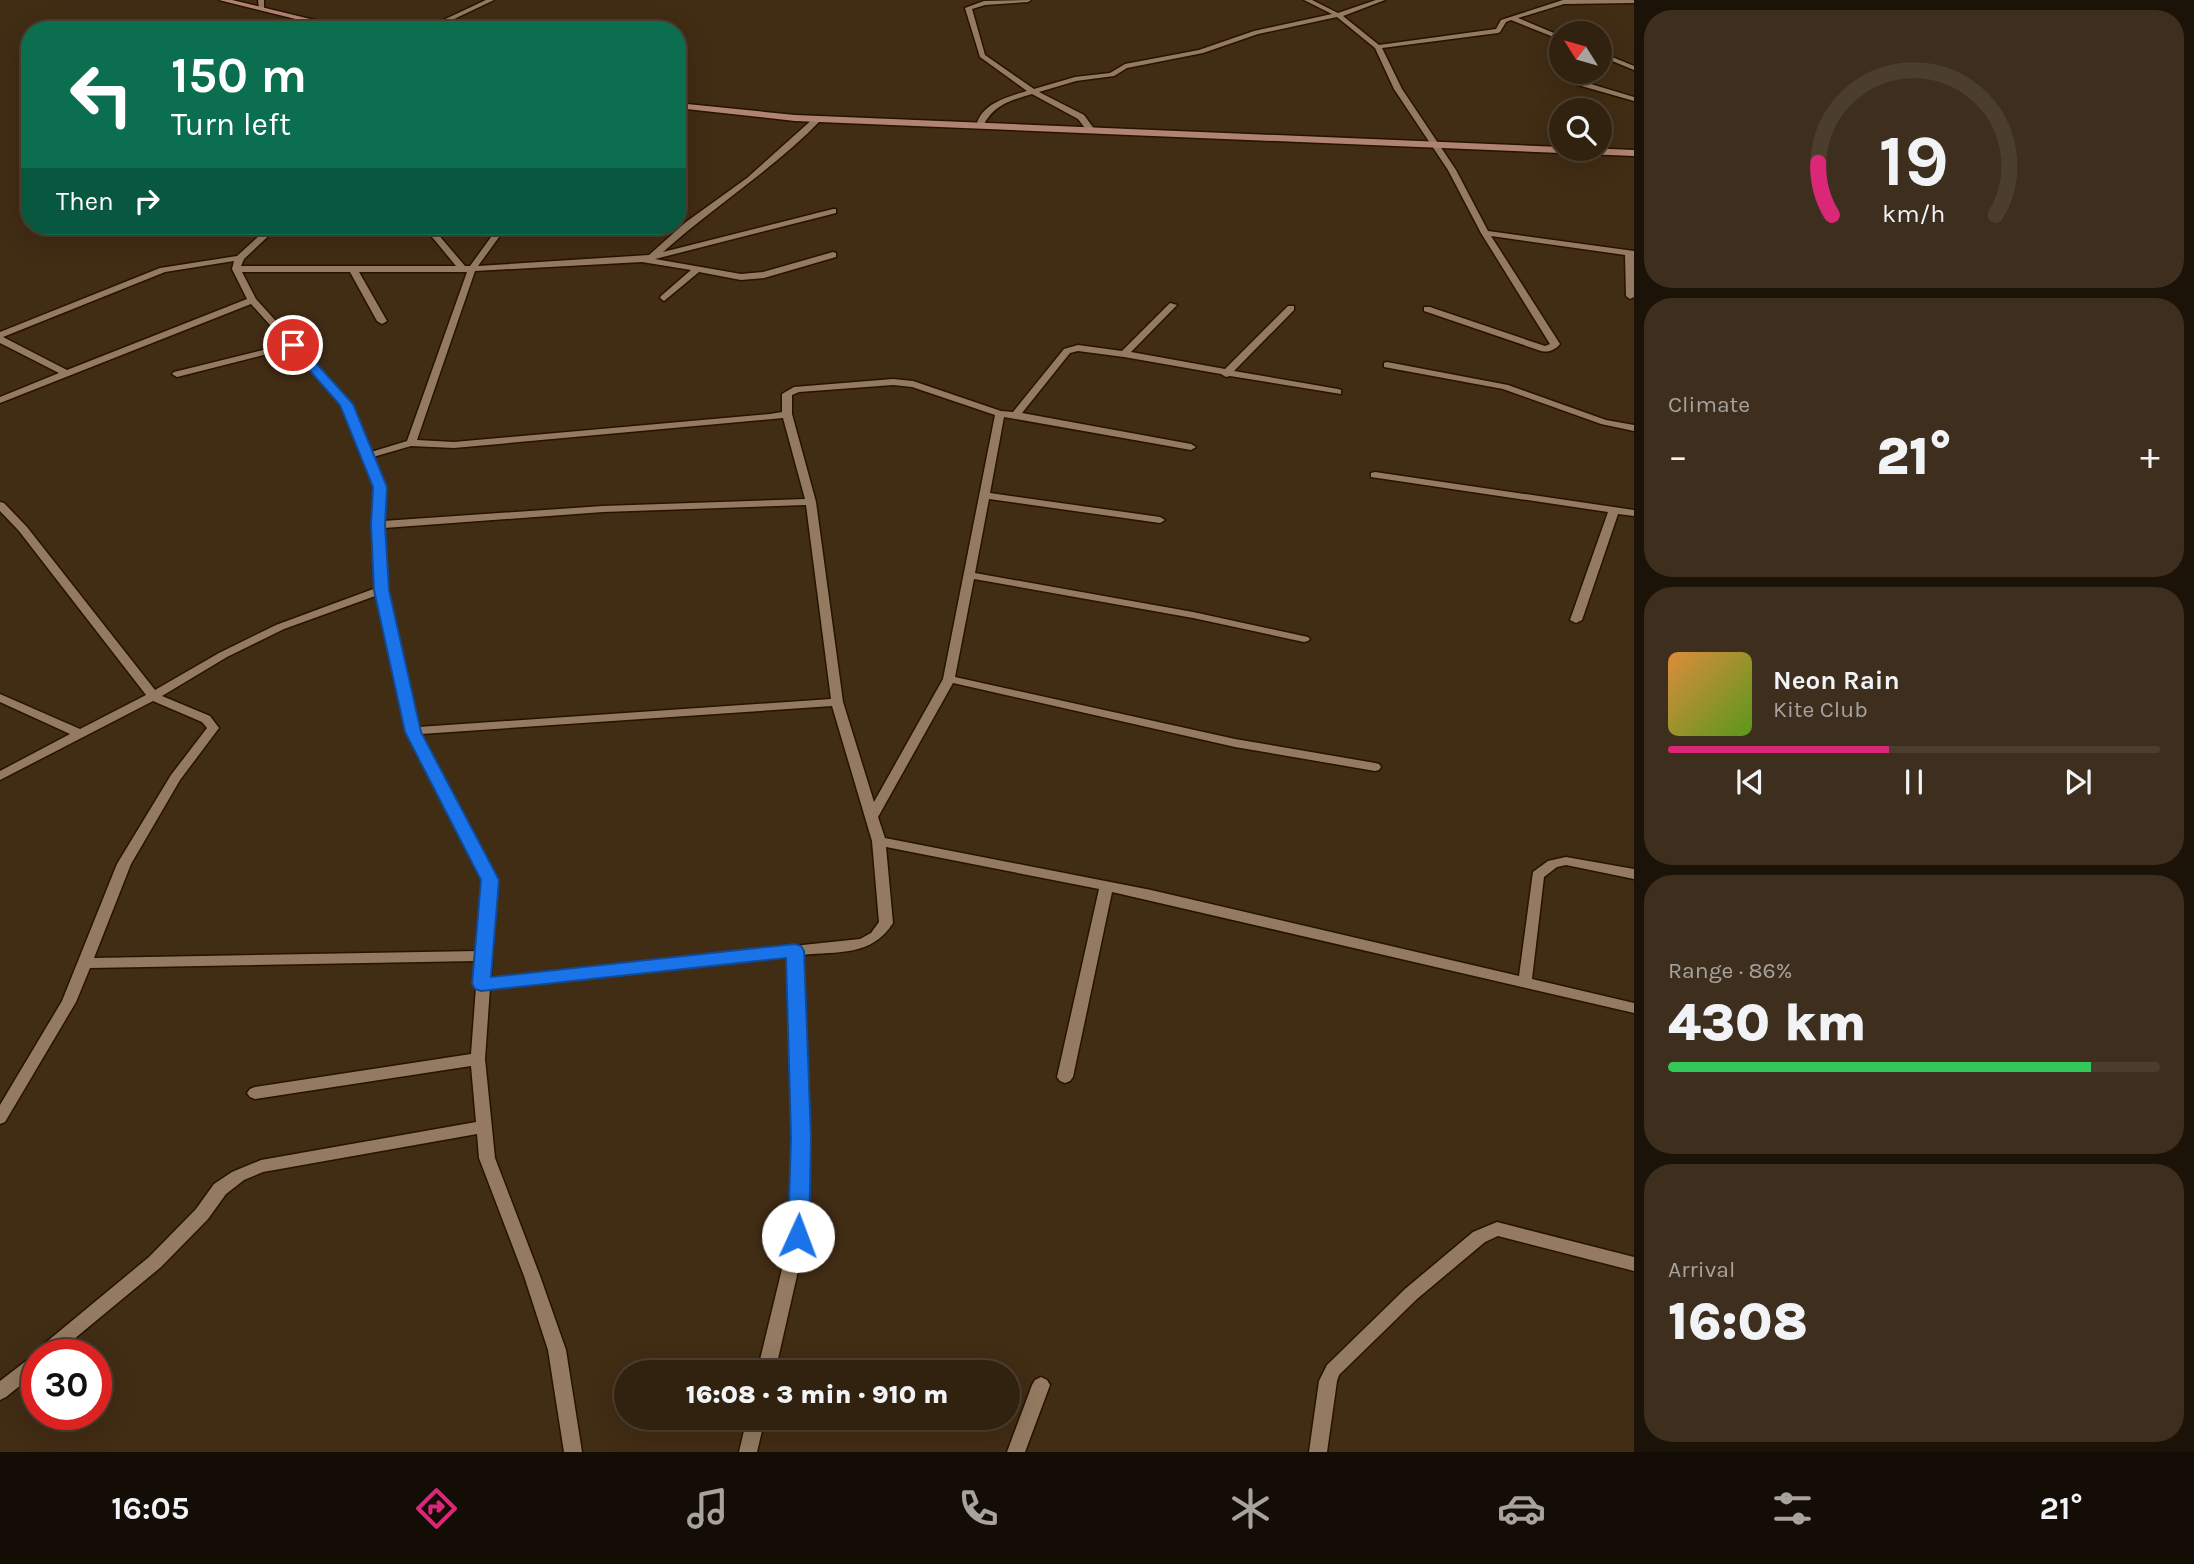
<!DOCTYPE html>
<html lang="en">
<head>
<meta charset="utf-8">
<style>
  :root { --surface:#31210f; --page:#3d2e1d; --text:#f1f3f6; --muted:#a8a39e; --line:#4c3e2f; --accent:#db2777 }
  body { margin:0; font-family:Karla,sans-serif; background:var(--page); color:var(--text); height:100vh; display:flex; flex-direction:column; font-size:26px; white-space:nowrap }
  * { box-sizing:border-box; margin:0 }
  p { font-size:23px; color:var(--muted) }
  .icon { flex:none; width:38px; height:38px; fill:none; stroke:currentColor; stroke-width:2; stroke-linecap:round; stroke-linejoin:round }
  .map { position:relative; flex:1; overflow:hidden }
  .panel { display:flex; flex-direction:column; gap:10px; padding:10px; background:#1b1208; width:560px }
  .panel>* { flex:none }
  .guide { position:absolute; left:21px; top:21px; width:665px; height:214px; border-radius:28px; box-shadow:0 7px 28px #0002,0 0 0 2px var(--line); background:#0b6e4f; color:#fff; overflow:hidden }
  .needle { width:46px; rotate:307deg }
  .tools { position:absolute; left:1549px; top:21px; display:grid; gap:14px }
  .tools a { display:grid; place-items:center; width:63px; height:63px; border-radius:50%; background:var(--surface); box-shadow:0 7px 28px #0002,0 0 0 2px var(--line); font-size:35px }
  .speed { position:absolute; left:21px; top:1339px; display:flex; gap:14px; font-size:35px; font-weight:700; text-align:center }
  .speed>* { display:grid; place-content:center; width:91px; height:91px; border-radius:50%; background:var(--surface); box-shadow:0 7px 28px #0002,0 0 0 2px var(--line); line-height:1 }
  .speed .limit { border:10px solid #d22; background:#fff; color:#111 }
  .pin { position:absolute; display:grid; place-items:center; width:60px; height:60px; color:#fff; margin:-30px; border:4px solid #fff; border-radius:50%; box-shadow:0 2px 7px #0007 }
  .me { position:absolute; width:77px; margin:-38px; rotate:2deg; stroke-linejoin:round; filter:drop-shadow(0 0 5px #0008) }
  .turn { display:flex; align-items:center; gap:24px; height:147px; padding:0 35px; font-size:32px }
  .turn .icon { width:91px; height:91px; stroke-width:2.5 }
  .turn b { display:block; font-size:49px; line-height:60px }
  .then { display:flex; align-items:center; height:66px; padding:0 35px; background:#0003; gap:14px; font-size:26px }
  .big { font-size:52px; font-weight:800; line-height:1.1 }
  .panel .widget { flex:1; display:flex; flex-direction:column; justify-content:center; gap:10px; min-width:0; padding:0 24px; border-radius:28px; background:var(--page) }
  .panel .dial { align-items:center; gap:0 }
  .dial svg { height:182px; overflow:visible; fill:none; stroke:var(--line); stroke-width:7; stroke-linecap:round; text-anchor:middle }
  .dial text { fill:var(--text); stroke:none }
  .song { display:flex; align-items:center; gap:21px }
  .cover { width:84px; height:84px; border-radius:10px; background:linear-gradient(135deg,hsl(30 70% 55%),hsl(90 70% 35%)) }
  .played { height:7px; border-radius:4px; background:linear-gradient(90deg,var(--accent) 45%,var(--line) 45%) }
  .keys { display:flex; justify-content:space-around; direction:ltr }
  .heat { display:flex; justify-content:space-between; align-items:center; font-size:38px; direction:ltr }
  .charge { height:10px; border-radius:5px; background:linear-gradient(90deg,#34c759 86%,var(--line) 0) }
  .trip { position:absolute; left:614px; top:1360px; width:406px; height:70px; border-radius:35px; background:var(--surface); box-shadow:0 7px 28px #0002,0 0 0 2px var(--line); font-weight:800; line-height:70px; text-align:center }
  .tab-bar { display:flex; height:112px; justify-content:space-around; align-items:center; background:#140d06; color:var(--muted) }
  .tab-bar .icon { width:49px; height:49px }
  .tab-bar .current { color:var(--accent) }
  .tab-bar b { font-size:32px; color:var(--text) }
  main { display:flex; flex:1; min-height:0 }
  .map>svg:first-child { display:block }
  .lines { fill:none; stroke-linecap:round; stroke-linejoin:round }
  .minor-casing { stroke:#271300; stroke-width:3 }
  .secondary-casing { stroke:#271300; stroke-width:3 }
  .minor { fill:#937a60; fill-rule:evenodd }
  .secondary { fill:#b08374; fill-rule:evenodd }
  .route { fill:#1a73e8; stroke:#114b97; stroke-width:2 }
</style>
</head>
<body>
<main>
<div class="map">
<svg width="1634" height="1452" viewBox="0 0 1634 1452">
  <rect width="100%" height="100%" fill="#412c14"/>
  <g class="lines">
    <defs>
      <path id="minor" d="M258,0h6v10l-5,-1z
        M486,0h8l-63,30h-9z
        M1031,0l-3,2 -43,3 -13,4 13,46 49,34 41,-12 35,-4 15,-9 74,-14 55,-19 78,-17 -28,-14h8l26,13 38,-13h9l-42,16 36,29 117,-16 5,-9 62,-20h71v3l-70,1 -46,14 43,18v4l-50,-20 -5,2 -6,10 -2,1 -116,15 20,41 54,81 32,61 146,20v46l-4,2 -4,-3 -1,-41 -134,-19 69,108c-5,6 -12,9 -19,7l-117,-40v-4h6l115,39 5,-2 -69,-111 -33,-63 -54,-81 -19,-41 -38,-31 -79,17 -55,19 -76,15 -13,8 -38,5 -37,11 45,23 11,15 -1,2h-6l-10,-13 -46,-25c-23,7 -39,11 -50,34h-6c3,-24 31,-31 51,-37l-47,-34 -15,-49 19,-7z
        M1600,52l34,14v4l-34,-14z
        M1574,79l60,18v4l-63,-18 -1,-2z
        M815,117l7,2c-48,50 -108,87 -159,133l170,-43h3v4l-181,46 86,15 22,-2 70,-20 3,1v4l-72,21 -23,2 -42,-8 -35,29 -4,-3 1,-2 30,-26 -49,-8 -167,9 -58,169 37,2 316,-28 12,-2v-18l12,-7 99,-8 20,2 88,30 12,1 51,-63 14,-4 44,6 48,-48 7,2 -46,47 94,17 63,-63h6v4l-60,61 104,18 3,1v4l-111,-18 -4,1 -5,-3 -97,-17 -46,-6 -8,2 -48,60 169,31 5,3 -5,3 -187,-33 -14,76 170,24 5,3 -5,3 -171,-24 -14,74 218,39 115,25 2,2 -2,2 -4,1 -111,-24 -219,-39 -19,98 280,62 140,24 4,1 2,3 -2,3 -4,1 -140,-24 -282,-64 -75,134 7,21 266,52 368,86 14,-104 15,-11 18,-4 68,12v10l-68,-14 -9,2 -13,10 -12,102 102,24v10l-522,-121 -39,185 -3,4 -5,2 -5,-2 -3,-4 42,-188 -213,-42 7,76c-22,34 -54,28 -91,32l7,182 -3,99 -31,136h-18l33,-136 3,-99 -5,-180 -298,31 -5,71 10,99 45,118 26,74 16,102h-18l-16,-102 -24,-74 -45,-118 -2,-24 -214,38 -19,8 -18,14 -18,25 -47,48 -105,87h-19v18l-31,25 -6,3v-19l35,-27 3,-5 111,-92 47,-48 18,-25 18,-12 29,-12 215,-38 -5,-56 -216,33 -5,-2 -3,-4 3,-4 5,-2 216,-33 5,-67 -2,-3 2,-4 1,-19 -387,7 -14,34 -71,120 -5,2v-19l62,-104 55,-137 54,-89 36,-47 -5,-6 -49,-21 -153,79v-9l70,-37 -70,-32v-8l80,35 66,-34 -127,-164 -19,-20v-9l4,1 23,24 128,163 64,-37 57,-28 100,-37 -3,-63 2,-38 -33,-82 -51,-57 -114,29 -5,-3 2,-2 113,-28 -36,-40 -251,99v-6l59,-24 -59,-30v-11l160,-64 77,-12 33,-30h9l-35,33 -3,7h215l-33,-40h8l34,40h5l29,-40h8l-29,40 171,-11 37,-33 61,-44zM234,261l-2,8 15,30 -180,71 -64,-33 162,-65zM242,272h108l27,49 5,3 5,-3 -28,-49h108l-60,169 -36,11 -22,-50 -93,-103zM893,385l19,2 83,28 -52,264 -69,123 -31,-100 -27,-200 -24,-88v-19l7,-3zM783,418l22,81 -202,7 -220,15 2,-34 -12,-30 38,-11 43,2zM806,505l25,194 -413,28 -30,-137 -4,-62 219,-16zM378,595l29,136 76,149 -5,71 -384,7 37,-94 49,-84 39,-52 -9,-12 -48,-20 65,-39 57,-28zM832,706l40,135 7,81 -8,11 -11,6 -369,39 6,-98 -76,-146z
        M1387,362l121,23 98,35 28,5v6l-33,-7 -98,-35 -119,-22v-4z
        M1375,472l259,38v6l-16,-2 -36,106 -6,3 -6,-3 38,-108 -237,-35v-4z
        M1497,1222l137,35v14l-136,-35 -13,6 -68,57 -78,76 -2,6 -10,71h-18l10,-71 8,-16 78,-76 68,-57z
        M1041,1377l6,3 3,5 -25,67h-18l25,-67 3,-5z
        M747,1418h18l-8,34h-18z"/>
      <path id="secondary" d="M219,0h13l123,30h-15z
        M677,103l118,12 839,35v6l-839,-35 -118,-13z"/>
    </defs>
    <use href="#minor" class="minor-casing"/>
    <use href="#secondary" class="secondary-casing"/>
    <use href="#minor" class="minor"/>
    <use href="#secondary" class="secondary"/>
  </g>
  <path class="route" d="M293,341l4,1 56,62 34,83 -2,38 4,65 32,142 78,148 -8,97 304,-33 6,2 3,5 7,186 -2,99 -3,6 -8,2 -7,-2 -3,-6 3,-99 -5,-179 -305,33 -6,-2 -3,-5 9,-104 -76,-148 -31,-142 -3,-65 2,-38 -33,-82 -51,-58 -2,-2z"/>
</svg>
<div class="tools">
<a><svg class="needle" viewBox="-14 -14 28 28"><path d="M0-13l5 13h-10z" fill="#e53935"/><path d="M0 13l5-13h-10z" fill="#a8a39e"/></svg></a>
<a><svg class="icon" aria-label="search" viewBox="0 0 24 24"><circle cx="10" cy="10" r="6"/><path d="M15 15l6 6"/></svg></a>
</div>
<div class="speed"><div class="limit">30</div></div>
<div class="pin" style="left:293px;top:345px;background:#d93025"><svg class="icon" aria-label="arrive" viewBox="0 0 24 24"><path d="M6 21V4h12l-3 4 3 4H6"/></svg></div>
<svg class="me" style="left:798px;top:1236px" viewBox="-20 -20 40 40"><circle r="19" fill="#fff"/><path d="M0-13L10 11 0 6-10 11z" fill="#1a73e8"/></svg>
<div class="trip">16:08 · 3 min · 910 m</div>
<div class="guide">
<div class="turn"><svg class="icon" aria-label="left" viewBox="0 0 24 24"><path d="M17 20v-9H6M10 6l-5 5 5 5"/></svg><div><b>150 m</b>Turn left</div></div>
<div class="then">Then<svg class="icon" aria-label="right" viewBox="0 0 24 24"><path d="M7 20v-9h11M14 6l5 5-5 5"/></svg></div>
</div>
</div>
<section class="panel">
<div class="widget dial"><svg viewBox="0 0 100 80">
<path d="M14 69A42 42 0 1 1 86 69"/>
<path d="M14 69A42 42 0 0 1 8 46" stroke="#db2777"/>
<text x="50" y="56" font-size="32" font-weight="700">19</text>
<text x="50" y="72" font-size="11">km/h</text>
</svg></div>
<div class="widget"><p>Climate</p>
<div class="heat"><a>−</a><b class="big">21°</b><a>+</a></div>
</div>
<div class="widget">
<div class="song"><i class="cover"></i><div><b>Neon Rain</b><p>Kite Club</p></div></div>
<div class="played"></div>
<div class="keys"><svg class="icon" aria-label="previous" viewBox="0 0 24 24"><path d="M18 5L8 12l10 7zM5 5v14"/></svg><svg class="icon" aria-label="pause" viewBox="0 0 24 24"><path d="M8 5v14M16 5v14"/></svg><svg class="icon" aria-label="next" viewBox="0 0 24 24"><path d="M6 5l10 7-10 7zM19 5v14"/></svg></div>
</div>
<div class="widget"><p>Range · 86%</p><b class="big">430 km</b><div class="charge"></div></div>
<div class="widget"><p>Arrival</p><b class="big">16:08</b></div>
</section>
</main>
<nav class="tab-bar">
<b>16:05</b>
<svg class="icon current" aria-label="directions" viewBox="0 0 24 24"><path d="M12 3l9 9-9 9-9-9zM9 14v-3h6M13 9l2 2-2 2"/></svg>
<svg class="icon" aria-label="music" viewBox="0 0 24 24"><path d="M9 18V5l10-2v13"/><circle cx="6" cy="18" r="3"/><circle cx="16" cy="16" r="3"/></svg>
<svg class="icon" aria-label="phone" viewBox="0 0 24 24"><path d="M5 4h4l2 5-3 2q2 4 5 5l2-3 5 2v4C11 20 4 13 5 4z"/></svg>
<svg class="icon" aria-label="climate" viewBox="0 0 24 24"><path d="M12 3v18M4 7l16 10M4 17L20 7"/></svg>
<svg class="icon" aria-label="car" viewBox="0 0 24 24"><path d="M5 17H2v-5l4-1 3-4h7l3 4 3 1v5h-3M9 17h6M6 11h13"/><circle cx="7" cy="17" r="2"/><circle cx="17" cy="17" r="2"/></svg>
<svg class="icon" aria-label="filters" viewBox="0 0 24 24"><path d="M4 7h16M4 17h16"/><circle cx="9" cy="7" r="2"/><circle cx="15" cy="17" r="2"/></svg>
<b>21°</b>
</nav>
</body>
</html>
